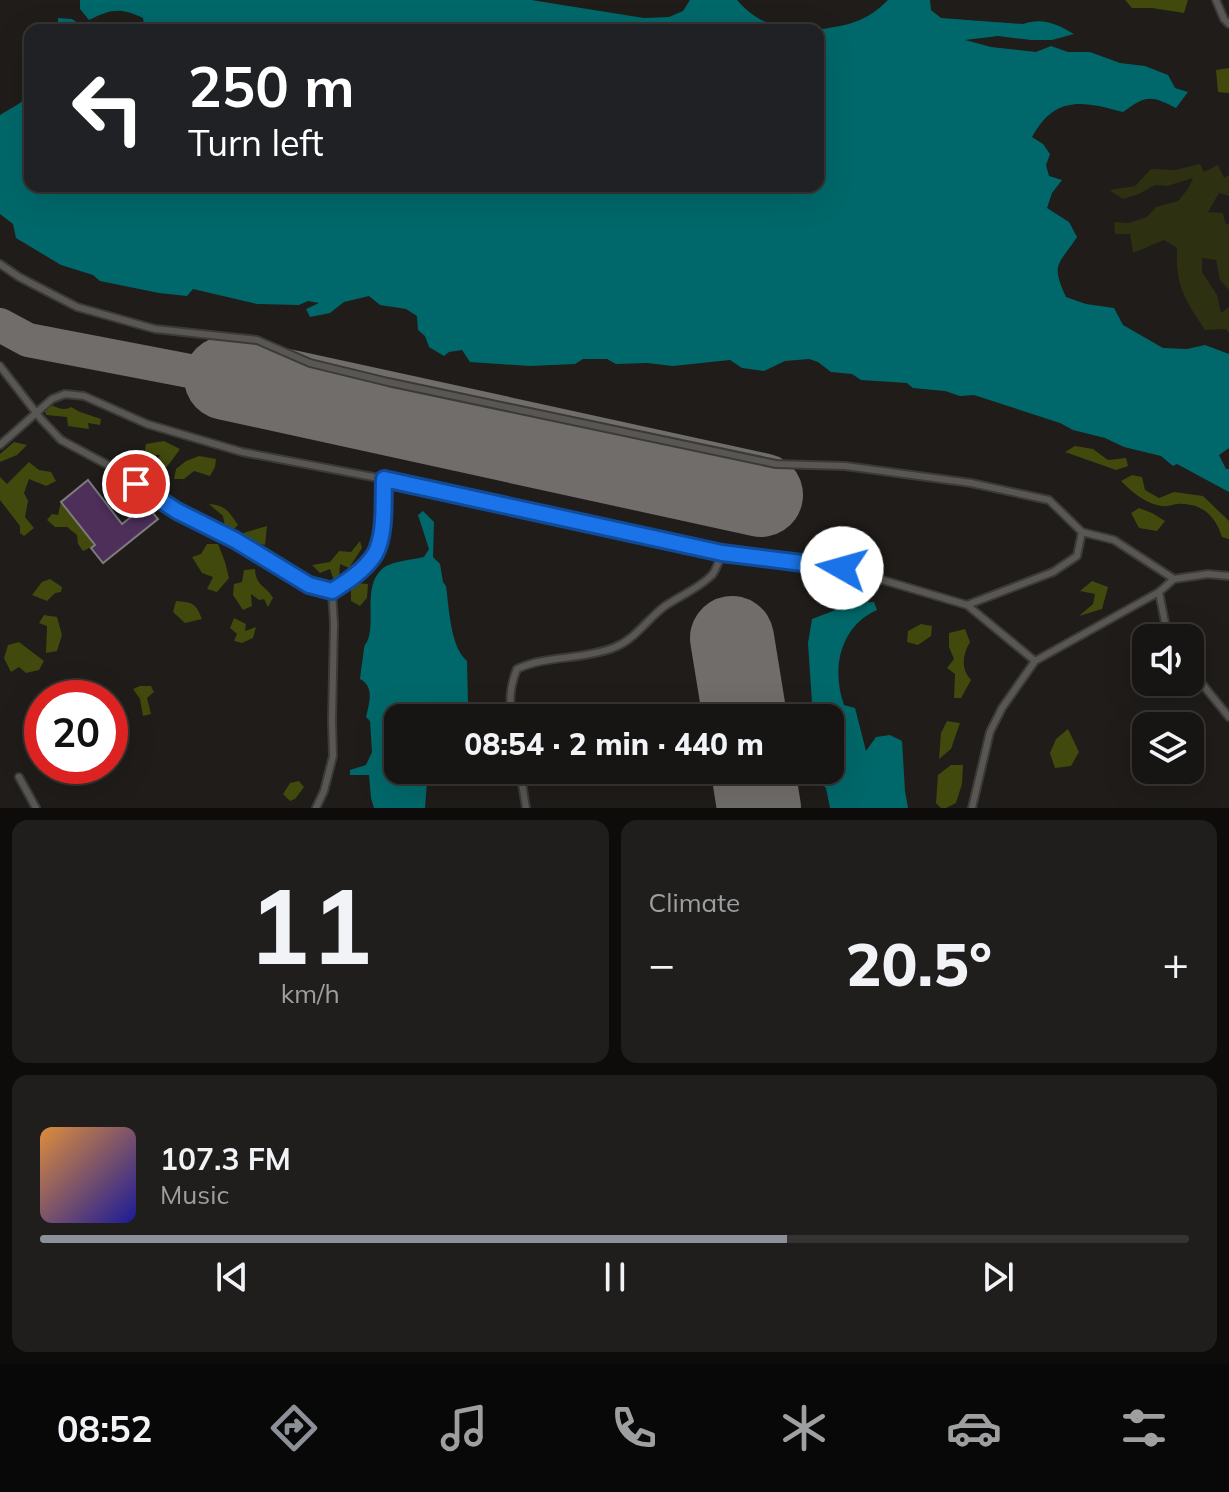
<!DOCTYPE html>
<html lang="en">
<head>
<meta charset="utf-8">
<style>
  :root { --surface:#171513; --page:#201e1c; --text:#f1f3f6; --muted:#9e9fa0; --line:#363433; --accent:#8c9099 }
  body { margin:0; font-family:Mulish,sans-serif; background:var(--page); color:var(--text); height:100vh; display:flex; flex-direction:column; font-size:30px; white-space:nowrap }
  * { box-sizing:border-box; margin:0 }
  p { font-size:26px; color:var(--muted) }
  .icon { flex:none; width:44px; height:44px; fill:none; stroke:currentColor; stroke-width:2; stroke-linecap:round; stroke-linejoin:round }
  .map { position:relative; height:808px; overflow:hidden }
  .sheet { display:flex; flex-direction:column; gap:12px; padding:12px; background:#0d0c0a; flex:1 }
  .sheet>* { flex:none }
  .top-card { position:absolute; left:24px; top:24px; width:800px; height:168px; border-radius:16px; box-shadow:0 8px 32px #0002,0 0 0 2px var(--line); background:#202124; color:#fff; overflow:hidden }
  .fabs { position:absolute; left:1132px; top:624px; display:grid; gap:16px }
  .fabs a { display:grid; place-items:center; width:72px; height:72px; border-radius:16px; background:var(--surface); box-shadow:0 8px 32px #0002,0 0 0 2px var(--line); font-size:40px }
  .speed { position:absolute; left:24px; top:680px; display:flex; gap:16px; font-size:40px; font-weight:700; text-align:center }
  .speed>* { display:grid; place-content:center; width:104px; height:104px; border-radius:50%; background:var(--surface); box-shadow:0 8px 32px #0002,0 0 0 2px var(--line); line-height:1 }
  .speed .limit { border:12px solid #d22; background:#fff; color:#111 }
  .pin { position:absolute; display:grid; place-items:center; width:68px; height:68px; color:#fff; margin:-34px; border:4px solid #fff; border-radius:50%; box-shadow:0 2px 8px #0007 }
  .me { position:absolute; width:88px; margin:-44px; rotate:277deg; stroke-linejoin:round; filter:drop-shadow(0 0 6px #0008) }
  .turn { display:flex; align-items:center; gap:28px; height:168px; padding:0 32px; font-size:36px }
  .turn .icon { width:104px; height:104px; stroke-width:2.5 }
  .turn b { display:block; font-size:56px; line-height:68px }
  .big { font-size:60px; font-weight:800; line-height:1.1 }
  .sheet .card { flex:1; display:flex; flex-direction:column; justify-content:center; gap:12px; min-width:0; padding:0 28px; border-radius:16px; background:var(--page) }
  .sheet .dial { align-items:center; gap:0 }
  .dial b { font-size:104px; line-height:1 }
  .song { display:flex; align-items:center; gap:24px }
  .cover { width:96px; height:96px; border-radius:12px; background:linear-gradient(135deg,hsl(30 70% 55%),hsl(240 70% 35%)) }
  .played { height:8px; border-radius:4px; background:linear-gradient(90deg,var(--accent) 65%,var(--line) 65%) }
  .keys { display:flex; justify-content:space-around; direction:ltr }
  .heat { display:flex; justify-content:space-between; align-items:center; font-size:44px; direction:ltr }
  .sheet .tiles { flex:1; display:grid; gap:12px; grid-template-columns:1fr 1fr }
  .card:last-child { grid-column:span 2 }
  .trip { position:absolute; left:384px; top:704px; width:460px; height:80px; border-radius:16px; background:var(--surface); box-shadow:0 8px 32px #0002,0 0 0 2px var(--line); font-weight:800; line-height:80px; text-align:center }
  .tabs { display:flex; height:128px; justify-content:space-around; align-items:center; background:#090808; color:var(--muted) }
  .tabs .icon { width:56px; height:56px }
  .tabs .on { color:var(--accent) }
  .tabs b { font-size:36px; color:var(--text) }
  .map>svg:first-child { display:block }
  .green { fill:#2d3111 }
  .forest { fill:#42490c }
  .water { fill:#00686a }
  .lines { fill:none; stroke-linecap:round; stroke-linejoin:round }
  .taxiway { stroke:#706d6a; stroke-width:34 }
  .runway { stroke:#706d6a; stroke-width:84 }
  .building { fill:#4d2f5a; stroke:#7e7b7f; stroke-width:2 }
  .service-casing { stroke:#3b3a38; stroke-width:10 }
  .service { stroke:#595753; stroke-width:6 }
  .route-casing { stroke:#114b97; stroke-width:20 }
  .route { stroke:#1a73e8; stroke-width:14 }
</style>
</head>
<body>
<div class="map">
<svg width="1229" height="808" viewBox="0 0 1229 808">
  <rect width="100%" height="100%" fill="#1f1c19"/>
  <path class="green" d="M1200,164l4,8 14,-7 6,13 5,-3v21l-10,-3 -11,19 15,1 3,12 3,-2v67l-9,-10 -4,-20 -14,-2v14l15,23 4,18 8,-6v26l-3,-4 -21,1c-20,-30 -30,-45 -28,-82l-13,-8 -31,13 -3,-19h-15l-1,-12 15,1 18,-6 9,-10 22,-6 10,-12 5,-11 -26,8 -12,-1 -16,9 -16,5 -14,-9 26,-4 16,-17 24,1z"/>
  <path class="forest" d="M1125,0h63l-4,13 -32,-5h-20z
    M1229,68v25l-11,-1 -2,-22z
    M46,403c9,3 16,9 25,4l9,5 21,7 -1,6 -12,-2 1,6 -21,-3 -1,-9 -21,-2 -2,-8z
    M164,441l16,8 -10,14 -10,11 -4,-12 4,-7h-16l2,-11z
    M14,442l13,3 -10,10 -17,7v-8z
    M1075,446l18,3 15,11 18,-2 2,8 -12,4 -51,-18z
    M199,456l17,3 -1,8 -5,9 -16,-5 -10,8h-10l2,-10 10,-8z
    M29,462l10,8 12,2 5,9 -10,5 -17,-7 -5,14 4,8 -3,16 9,11 -10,8 -4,-3v-7l-20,-26v-23l7,7z
    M1132,475l10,2 3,13 14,8 15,-6 29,4 26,25v18l-7,-2c-6,-19 -18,-33 -40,-33 -6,-1 -13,3 -19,2 -16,-1 -31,-14 -42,-25z
    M61,502l34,43 -12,6 -5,-7 -1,-9 -10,-8h-12l-8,-7 5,-6 6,1z
    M209,504c17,1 20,8 29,21l-6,6 -7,-4 -2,-11z
    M1139,508l13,5 13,8 -8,10 -18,-3 -8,-15z
    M267,526l-2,19 -13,-3 -9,-9z
    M360,541l2,7 -13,20 -9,-4 -1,14h-6l-3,-9 -10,4 -8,-8 18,-3 9,-11 12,1z
    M207,544h11l7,18 4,16 -12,14 -10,-3 6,-12 -11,-4 -10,-16 9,-3z
    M255,569c1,18 11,16 18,29l-5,9 -4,-8 -5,1 -8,-6 1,12 -9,4 -10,-15 1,-11 8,-2 2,-12z
    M50,579l12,8 -1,5 -6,1 -8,8 -15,-6 10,-13z
    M1092,581l16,6 -6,22 -23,7 14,-12 2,-10 -15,-3z
    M356,583l12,1 -1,14 -7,8 -9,-5v-12z
    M176,601c16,1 20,2 26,18l-17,4 -12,-11z
    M44,615l13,2 5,18 -5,16 -11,2 1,-27 -8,-3z
    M234,618l12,6 -1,7 11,-4 -3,11 -11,5 -8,-2 3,-7 -7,-6z
    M921,624l11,2 -1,10 -13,9 -11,-3 1,-11z
    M965,629l5,13c-7,12 -10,26 1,38l-10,18h-7l1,-24 -8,-6 7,-9 -5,-12v-14z
    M19,642l25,19 -5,9 -13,3 -7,-6 -8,5 -7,-14 4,-13z
    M140,686h11l3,6 -7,6 4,16 -8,2 -3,-17 -7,-10z
    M947,721l13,2 -9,26 -12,10 2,-26z
    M1068,729l11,23 -8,14 -16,2 -5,-15 6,-14z
    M951,765h12l-1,19 -6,19 -10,5h-5l-5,-5 2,-28z
    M299,781l5,6 -9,12 -5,2 -7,-7 7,-11z"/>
  <path class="water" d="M80,0h451l113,18 25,-1 14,-6 7,-11h47c18,21 39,29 66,30h-658l-2,-12c-23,-11 -32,-9 -54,2l-9,-11z
    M888,0h42l1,10 10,8 82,6c20,-7 34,0 51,10l-22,6h-21l-33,-4 -33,4 26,7 45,5 15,-6 17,6h22l30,11 25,3 23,9 7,13 13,4 -12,16c-25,-13 -30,-13 -53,4 -40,-11 -68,-17 -91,25l11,7 7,10 -4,11 3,11 13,4 -10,13 -5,15 22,14 8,15c-18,28 -27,26 -11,60l20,7 28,4 9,17 40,23 24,1 18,-4 24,9v94l-10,7 7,14h3v23l-52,-28 -4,2 -12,-10 -37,-9 -19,-9 -32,-8 -13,-7 -86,-28 -14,1 -15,-5 -32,-3 -6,-5 -46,-3 -9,-6 -21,-2 -13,-10 -9,-3 -24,2 -21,10 -22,-3 -12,-8 -57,6 -26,-3 -31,1 -9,-5h-24l-8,5 -45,2 -60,-4 -8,-12 -13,2 -5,4 -15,-9 -4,-11 -7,-6 -1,-14 -11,-7 -26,-4 -11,-9 -25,6 -14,11 -20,4 -4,-8 13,-6 -11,-2 -9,4 -42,-1 -64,-15 -6,7 -28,-3 -59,-12 -7,-6 -32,-10 -45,-27 -3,-14 -13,-10v-99l30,-18v89h788v-156h-1c30,-5 48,-7 71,-30z
    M58,18l14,1 16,11h-30z
    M423,511l11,11 -1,35 7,7 3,18 3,4c3,20 4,61 21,75l1,43 -6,14h-64v52h35l-6,12 -2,26h-51l-3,-10 -2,-23h-19v-5l16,-5 6,-13 -2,-31 -4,-4c3,-14 9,-30 -6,-38 1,-11 3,-21 4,-31 2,-7 3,-4 5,-12 5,-20 -5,-51 13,-67 9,-8 30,-9 42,-12l5,-8 -11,-34z
    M874,602l3,8c-37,16 -46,59 -33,95l11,3 11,43 10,-14 14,-2 12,6 3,50 3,17h-78l-4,-20 -7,-7 -1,-11h12v-52h-17l-5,-75 4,-24 42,-16z"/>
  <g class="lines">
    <path class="taxiway" d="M0,325l28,15 198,38"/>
    <path class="runway" d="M226,378l535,117
      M732,638l13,80
      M753,770l6,38"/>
  </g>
  <path class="building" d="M88,480l34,44 24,-19 12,14 -55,44 -12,-15 4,-3 -34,-43z"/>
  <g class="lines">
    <defs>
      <path id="service" d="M1216,0l8,19 5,5
        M0,264l19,13 58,30 78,22 102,11 53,23 78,19 388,82 69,2 126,17 78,17 33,32 32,8 60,39
        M0,366l41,53 20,21 60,32 30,24 26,15 58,29 74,45 23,6c53,-35 50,-53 52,-112
        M0,445l52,-46 13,-5 19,2 63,28 95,28 142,27 338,74 120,15 125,37 86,-33 24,-16 5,-24
        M1159,592l9,46
        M967,605l68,56
        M1190,669l39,48
        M512,718c-3,-18 -2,-32 5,-49 30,-14 65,-9 96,-21 22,-8 34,-29 52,-42 16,-11 33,-17 47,-31 5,-6 7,-15 10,-22
        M520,770l6,38
        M19,777l17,31
        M316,808l8,-17 9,-35 -1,-35 2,-97 -2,-33
        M972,808l18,-76 12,-24 33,-47 124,-69 15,-13 34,-5 21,2"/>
    </defs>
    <use href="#service" class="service-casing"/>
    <use href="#service" class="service"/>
  </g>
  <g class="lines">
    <defs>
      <path id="route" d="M136,484l41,27 58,29 74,45 23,6c16,-10 33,-21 43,-37 11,-20 8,-53 9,-75l338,74 120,15"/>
    </defs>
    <use href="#route" class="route-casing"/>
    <use href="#route" class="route"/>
  </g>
</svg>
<div class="fabs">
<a><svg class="icon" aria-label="sound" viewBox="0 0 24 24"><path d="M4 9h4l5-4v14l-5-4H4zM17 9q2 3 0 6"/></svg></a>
<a><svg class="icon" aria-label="layers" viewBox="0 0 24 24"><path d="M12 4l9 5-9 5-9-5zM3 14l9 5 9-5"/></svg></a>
</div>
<div class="speed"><div class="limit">20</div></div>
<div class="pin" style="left:136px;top:484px;background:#d93025"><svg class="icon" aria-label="arrive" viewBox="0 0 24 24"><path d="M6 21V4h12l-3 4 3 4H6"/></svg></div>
<svg class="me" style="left:842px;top:568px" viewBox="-20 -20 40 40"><circle r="19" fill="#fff"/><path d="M0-13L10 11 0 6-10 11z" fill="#1a73e8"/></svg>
<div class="trip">08:54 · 2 min · 440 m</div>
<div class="top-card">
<div class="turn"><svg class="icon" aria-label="left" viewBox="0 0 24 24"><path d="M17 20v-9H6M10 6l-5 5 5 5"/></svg><div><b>250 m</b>Turn left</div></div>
</div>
</div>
<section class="sheet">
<div class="tiles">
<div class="card dial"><b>11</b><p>km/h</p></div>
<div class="card"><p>Climate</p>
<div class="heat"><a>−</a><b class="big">20.5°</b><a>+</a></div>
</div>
<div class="card">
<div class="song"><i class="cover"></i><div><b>107.3 FM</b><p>Music</p></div></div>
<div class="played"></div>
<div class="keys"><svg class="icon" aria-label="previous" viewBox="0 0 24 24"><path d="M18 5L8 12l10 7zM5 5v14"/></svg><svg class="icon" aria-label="pause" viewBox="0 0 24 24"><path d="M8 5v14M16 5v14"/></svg><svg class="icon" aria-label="next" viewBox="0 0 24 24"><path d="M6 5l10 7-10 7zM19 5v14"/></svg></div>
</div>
</div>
</section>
<nav class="tabs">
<b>08:52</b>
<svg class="icon on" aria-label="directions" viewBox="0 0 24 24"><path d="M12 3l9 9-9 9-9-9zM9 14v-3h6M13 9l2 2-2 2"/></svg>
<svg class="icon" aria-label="music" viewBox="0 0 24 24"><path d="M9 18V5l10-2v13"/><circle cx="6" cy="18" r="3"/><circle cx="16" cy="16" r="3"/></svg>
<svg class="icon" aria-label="phone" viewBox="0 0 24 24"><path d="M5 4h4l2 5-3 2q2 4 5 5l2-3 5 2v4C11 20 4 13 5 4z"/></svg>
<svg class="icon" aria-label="climate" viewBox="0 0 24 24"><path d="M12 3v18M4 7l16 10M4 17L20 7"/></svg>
<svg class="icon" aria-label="car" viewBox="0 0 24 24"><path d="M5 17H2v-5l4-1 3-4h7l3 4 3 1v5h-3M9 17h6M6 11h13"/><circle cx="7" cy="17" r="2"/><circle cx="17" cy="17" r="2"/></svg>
<svg class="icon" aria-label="filters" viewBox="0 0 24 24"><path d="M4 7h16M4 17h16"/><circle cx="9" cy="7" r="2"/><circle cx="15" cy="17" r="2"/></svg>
</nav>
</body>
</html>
